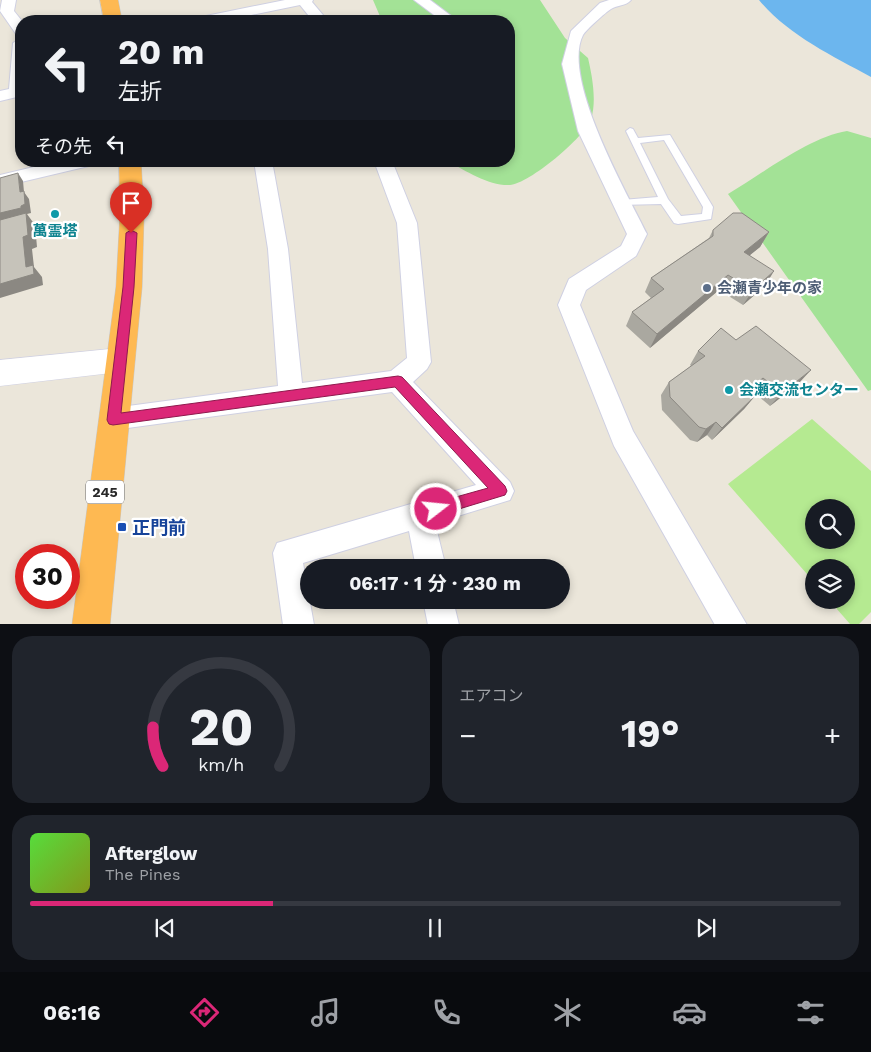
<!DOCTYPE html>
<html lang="ja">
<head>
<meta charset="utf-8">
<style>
  :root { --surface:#171b24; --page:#20242c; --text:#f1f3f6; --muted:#9ea1a6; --line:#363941; --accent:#db2777 }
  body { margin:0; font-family:"Work Sans","Noto Sans JP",sans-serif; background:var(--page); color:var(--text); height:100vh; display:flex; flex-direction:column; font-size:19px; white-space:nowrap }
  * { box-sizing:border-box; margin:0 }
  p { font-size:16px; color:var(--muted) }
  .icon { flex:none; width:28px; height:28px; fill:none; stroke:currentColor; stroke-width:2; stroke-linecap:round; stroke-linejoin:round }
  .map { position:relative; height:624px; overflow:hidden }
  .side { display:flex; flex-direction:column; gap:12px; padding:12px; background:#0d0f14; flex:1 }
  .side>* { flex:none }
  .guide { position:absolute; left:15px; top:15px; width:500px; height:152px; border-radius:20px; box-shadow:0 2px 8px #0003; background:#171b24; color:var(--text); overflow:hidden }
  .controls { position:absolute; left:805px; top:499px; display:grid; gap:10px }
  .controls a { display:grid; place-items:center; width:50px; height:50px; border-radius:50%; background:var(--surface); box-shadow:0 2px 8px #0003; font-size:25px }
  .speed { position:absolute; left:15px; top:544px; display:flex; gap:10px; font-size:25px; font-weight:700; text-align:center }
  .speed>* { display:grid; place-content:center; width:65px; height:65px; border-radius:50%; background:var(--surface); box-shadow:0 2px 8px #0003; line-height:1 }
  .speed .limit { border:8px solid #d22; background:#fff; color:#111 }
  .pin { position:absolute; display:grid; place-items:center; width:42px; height:42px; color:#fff; margin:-51px -21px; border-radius:50% 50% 50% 0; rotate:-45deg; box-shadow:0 0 5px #0007 }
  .pin .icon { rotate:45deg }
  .me { position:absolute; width:55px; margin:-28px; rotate:74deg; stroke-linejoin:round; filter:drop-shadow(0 0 4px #0008) }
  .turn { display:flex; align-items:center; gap:18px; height:105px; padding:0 20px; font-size:22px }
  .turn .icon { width:65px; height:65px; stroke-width:2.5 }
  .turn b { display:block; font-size:35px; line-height:42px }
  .then { display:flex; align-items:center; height:48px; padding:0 20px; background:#0003; gap:10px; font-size:19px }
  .big { font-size:38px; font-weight:700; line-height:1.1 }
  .side .tile { flex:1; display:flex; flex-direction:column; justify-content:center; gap:8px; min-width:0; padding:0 18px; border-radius:20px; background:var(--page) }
  .side .dial { align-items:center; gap:0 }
  .dial svg { height:130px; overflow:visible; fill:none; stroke:var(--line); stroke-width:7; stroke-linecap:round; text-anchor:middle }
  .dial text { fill:var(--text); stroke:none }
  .song { display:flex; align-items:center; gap:15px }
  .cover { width:60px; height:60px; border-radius:8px; background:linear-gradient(135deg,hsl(110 70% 55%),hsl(70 70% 35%)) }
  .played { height:5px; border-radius:2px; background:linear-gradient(90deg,var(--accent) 30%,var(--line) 30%) }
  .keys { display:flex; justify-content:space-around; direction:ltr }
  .heat { display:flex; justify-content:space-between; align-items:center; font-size:28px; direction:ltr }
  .side .tiles { flex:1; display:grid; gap:12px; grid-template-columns:1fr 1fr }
  .tile:last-child { grid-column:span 2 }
  .trip { position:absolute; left:300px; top:559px; width:270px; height:50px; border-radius:25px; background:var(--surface); box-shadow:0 2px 8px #0003; font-weight:700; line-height:50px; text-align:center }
  .dock { display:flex; height:80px; justify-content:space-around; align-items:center; background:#090b0e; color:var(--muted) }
  .dock .icon { width:35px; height:35px }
  .dock .selected { color:var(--accent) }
  .dock b { font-size:22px; color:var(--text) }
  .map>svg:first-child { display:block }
  .green { fill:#a3e296 }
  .pitch { fill:#b5ea91; fill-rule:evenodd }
  .water { fill:#6cb6ee }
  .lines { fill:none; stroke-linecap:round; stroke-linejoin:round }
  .lane-casing { stroke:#cfd0e2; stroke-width:2 }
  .street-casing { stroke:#cfd0e2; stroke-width:2 }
  .secondary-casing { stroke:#cfd0e2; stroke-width:1 }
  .highway-casing { stroke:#c7c7c7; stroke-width:1 }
  .lane { fill:#fff; fill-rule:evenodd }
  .street { fill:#fff; fill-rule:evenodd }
  .secondary { fill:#fff; fill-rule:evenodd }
  .highway { fill:#feb952; fill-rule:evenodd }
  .wall { fill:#aaa8a0 }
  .shaded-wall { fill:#8b8882 }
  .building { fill:#c6c3ba; stroke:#8b8882 }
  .route { fill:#db2777; stroke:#8e194d }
  .culture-dot { fill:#0f9aa8; stroke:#fff; stroke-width:2 }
  .service-dot { fill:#5c6f8a; stroke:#fff; stroke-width:2 }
  .transit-dot { fill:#1a4fb4; stroke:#fff; stroke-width:2 }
  .labels { text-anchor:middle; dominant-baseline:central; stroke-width:4.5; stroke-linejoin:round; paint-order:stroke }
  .shield { fill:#fff; stroke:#686868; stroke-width:1 }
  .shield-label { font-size:14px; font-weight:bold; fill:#282828 }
  .culture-label { font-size:15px; font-weight:bold; fill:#0d838f; stroke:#fff }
  .service-label { font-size:15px; font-weight:bold; fill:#4e5e75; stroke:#fff; text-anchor:start }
  .near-transit-label { font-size:18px; font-weight:bold; fill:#164399; stroke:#fff; text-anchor:start }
</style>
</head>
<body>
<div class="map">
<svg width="871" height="625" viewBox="0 0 871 625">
  <rect width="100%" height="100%" fill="#ebe6da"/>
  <path class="green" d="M373,0h167l25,38 23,20c4,17 9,43 3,61 -6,18 -62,65 -81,66 -21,1 -44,-14 -61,-23l60,-1v-140h-127z
    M847,131l24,7v252l-3,1 -140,-197c34,-20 81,-57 119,-63z"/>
  <path class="pitch" d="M812,419l59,52v141l-12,12h-9l-21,-24h17v-32h-32v14l-86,-98zM814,508h32v32h-32z"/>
  <path class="water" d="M759,0h112v77c-40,-22 -83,-42 -112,-77z"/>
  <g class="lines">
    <defs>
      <path id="lane" d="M630,128l3,1 5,9 32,-3 43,72 -2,12 -33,5 -4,-1 -13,-19 -42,1 -2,-2 2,-2 3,-1 36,-3 -32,-66zM664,140l39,67 -1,7 -21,2 -13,-17 -28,-56z"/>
      <path id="street" d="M2,0h14l-2,11 8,10 -1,14 -5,-1 -16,-23z
        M285,0h28l-1,2 16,19h-15l-13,-16 -78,16h-28l7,-4z
        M414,0h16l28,21h-16z
        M609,0h22c-5,6 -14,5 -20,9 -5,3 -25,21 -28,26 -22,43 44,158 64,199l-11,22 -50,34 -6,15 53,126 114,194h-32l-101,-179 -56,-141 11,-26 52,-33 6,-12 -49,-103 -16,-67 9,-33 29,-28z
        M21,38v58l-21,5v-10l9,-2 4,-46z
        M59,161h36l-2,4 -93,22v-12z
        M254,161h18l16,88 14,134 89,-12 16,-13 -10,-135 -23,-62h18l25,62 14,139 -4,7 -14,13 97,100 4,9 -4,9 -75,23 11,45h-30l-7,-37 -106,32 11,62h-31l-10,-72 4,-10 199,-58 -84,-93 -279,38 -9,-3 -4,-8 4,-8 9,-3 165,-22 -10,-137z
        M423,600h30l6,25h-31z"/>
      <path id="secondary" d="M120,348l10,3 5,9 -5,9 -10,3 -120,14v-26z"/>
      <path id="highway" d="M100,0h18l4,21h-18z
        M119,161h22l3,54 -2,72 -32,338h-38l44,-338 4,-72z"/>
    </defs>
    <use href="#lane" class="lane-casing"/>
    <use href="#street" class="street-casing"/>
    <use href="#secondary" class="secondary-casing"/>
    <use href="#highway" class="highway-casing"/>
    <use href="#lane" class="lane"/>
    <use href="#street" class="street"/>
    <use href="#secondary" class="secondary"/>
    <use href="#highway" class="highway"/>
  </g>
  <path class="wall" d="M713,230l56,2 -9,15 -10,8 15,31 -22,19 -24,-15 -69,58 -24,-22 6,-14 19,-14 -6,-6 6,-14 58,-40z
    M736,340l63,43 -29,23 -18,-15 -1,1 4,4 -11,13 -32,31 -5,-5 -10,7 -7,-2 -28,-30 -1,-15 8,-13 22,-16 -1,-1 8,-14z"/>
  <path class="shaded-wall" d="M18,173l5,8 1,11 5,7 2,14 -4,1 8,11 2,22 -5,2 2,18 8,10 1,8 -43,13v-14l26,-17 -26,-43v-11l20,-21z
    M769,232l-9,15 -25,20 9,-15z
    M774,271l-9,15 -22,19 10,-15z
    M728,275l-9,15 -69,58 7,-14z
    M811,370l-12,13 -29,23 12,-13z
    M763,378l-11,13 -15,12 11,-13z
    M755,396l-11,13 -32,31 10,-12z
    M716,422l-9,13 -10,7 9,-13z"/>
  <path class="building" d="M18,173l2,19 4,-1 1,13 -4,2v2l-21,5v-35z
    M26,213l2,22 -5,2 3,30 7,-2 1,9 -34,10v-64z
    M733,213h9l27,19 -25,20 30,19 -21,19 -25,-15 -71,59 -25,-22 32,-23 -13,-11 62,-42v-6z
    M756,326l55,44 -29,23 -19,-15 -15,12 7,6 -33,32 -6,-6 -10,7 -7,-2 -29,-30 -1,-15 36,-26 -7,-5 23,-23 15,12z"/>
  <path class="route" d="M131,230l6,3 -3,54 -13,126 277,-37 4,1 103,109 2,5 -2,4 -69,21 -5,-2 -2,-5 2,-5 57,-16 -93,-101 -282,38 -4,-1 -2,-4 16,-133 3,-54z"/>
  <g class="culture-dot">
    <circle cx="55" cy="214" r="5"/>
    <circle cx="729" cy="390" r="5"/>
  </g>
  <circle class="service-dot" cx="707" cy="288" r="5"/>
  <rect class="transit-dot" x="117" y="522" width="10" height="10" rx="2.5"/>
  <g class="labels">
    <rect class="shield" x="86" y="480.5" width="38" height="23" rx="4"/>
    <g class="shield-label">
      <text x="105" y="492">245</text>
    </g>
    <g class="culture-label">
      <text x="55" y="231">萬霊塔</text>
      <text x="739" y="390" text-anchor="start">会瀬交流センター</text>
    </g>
    <g class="service-label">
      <text x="717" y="288">会瀬青少年の家</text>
    </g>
    <g class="near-transit-label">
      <text x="132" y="527">正門前</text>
    </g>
  </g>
</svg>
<div class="controls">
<a><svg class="icon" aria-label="search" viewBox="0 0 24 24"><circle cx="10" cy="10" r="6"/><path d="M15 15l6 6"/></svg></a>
<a><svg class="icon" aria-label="layers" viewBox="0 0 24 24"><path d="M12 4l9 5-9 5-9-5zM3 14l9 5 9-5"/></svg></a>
</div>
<div class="speed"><div class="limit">30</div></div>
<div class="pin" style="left:131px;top:233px;background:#d93025"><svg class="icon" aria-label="arrive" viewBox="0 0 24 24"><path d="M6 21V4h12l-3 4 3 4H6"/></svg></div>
<svg class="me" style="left:436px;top:509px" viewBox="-20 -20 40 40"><circle r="17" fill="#db2777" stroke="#fff" stroke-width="3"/><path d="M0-11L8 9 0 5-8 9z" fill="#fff"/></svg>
<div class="trip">06:17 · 1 分 · 230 m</div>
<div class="guide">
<div class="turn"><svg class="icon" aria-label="left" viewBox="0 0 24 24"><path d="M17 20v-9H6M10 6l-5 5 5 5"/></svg><div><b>20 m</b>左折</div></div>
<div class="then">その先<svg class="icon" aria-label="left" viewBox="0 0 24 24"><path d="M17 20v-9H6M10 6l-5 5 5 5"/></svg></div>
</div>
</div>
<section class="side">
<div class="tiles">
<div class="tile dial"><svg viewBox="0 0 100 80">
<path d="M14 69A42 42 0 1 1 86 69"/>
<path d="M14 69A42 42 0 0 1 8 45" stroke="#db2777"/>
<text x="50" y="56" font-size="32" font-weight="700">20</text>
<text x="50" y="72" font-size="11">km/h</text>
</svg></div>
<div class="tile"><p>エアコン</p>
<div class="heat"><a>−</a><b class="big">19°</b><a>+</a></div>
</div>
<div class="tile">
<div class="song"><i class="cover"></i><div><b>Afterglow</b><p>The Pines</p></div></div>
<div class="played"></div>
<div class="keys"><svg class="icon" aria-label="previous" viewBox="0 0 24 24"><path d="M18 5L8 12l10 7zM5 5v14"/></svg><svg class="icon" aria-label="pause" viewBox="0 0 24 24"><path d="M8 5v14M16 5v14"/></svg><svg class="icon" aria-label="next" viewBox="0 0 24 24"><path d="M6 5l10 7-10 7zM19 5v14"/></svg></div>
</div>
</div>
</section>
<nav class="dock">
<b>06:16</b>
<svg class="icon selected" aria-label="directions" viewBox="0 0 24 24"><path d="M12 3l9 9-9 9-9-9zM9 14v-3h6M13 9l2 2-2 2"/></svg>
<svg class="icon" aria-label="music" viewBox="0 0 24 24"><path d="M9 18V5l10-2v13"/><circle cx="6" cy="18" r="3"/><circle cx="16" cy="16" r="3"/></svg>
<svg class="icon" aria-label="phone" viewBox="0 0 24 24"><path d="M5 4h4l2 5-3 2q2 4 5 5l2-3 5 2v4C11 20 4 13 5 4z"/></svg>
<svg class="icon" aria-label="climate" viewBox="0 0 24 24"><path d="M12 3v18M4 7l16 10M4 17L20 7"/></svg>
<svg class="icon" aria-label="car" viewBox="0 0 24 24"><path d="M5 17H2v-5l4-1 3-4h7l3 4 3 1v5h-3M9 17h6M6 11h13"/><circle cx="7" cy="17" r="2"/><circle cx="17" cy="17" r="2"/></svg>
<svg class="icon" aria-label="filters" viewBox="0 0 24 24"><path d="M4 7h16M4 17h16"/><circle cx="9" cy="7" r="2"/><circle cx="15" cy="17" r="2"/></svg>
</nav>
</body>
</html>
